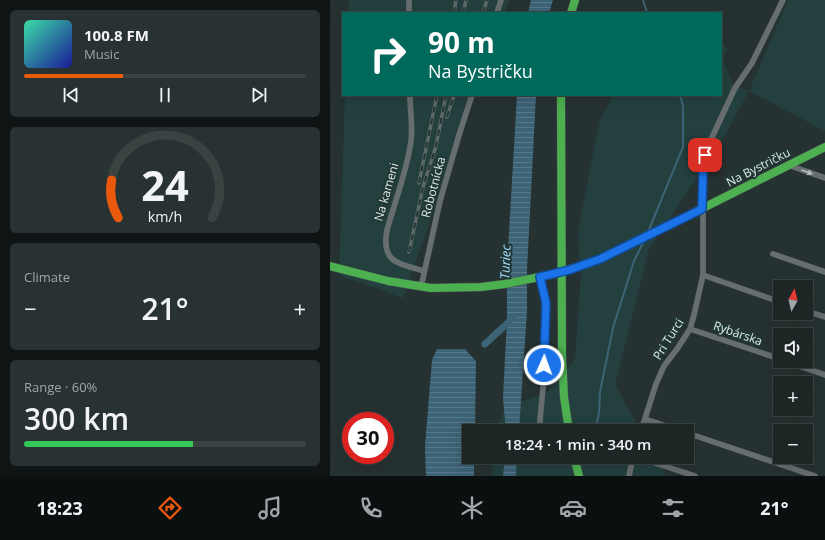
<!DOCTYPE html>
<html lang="en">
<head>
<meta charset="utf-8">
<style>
  :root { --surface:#1c2625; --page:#293232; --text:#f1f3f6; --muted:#a0a5a7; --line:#3a4342; --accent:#ea580c }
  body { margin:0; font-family:"Open Sans",sans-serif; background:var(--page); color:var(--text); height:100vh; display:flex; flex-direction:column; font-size:15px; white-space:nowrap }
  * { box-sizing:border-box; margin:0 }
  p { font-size:13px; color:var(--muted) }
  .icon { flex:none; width:22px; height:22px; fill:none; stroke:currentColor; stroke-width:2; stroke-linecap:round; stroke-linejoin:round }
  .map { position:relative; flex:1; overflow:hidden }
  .sheet { display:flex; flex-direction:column; gap:10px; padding:10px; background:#0f1514; width:330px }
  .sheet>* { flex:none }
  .banner { position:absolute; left:12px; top:12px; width:380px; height:84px; border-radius:0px; box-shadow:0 4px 16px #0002,0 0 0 1px var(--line); background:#00695c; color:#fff; overflow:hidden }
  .needle { width:26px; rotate:8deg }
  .controls { position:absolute; left:443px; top:280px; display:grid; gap:8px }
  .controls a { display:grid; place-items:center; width:40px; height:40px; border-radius:0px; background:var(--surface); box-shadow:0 4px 16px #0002,0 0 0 1px var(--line); font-size:20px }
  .speed { position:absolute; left:12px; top:412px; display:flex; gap:8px; font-size:20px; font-weight:700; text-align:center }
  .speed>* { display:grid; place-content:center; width:52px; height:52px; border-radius:50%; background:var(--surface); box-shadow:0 4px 16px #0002,0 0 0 1px var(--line); line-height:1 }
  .speed .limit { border:6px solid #d22; background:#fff; color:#111 }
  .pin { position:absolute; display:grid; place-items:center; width:34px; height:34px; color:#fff; margin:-17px; border-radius:8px; box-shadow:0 2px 6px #0006 }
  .me { position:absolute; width:44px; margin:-22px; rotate:2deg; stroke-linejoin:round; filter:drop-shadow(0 0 3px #0008) }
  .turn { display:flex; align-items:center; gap:14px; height:84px; padding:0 20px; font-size:18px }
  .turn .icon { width:52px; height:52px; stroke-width:2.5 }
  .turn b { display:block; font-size:28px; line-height:34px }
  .big { font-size:30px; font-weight:600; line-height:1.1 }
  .sheet .tile { flex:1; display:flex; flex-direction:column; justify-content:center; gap:6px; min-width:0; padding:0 14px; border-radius:6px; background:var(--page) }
  .sheet .dial { align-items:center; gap:0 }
  .dial svg { height:104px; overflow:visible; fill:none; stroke:var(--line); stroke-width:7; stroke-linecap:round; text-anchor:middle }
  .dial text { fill:var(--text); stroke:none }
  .song { display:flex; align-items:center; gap:12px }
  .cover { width:48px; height:48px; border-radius:6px; background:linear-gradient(135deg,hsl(160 70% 55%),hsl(240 70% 35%)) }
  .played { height:4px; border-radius:2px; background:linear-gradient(90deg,var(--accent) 35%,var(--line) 35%) }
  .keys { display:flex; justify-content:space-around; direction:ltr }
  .heat { display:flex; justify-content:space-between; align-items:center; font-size:22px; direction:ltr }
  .charge { height:6px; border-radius:3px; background:linear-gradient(90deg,#34c759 60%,var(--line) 0) }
  .trip { position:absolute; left:132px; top:424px; width:232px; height:40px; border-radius:0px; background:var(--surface); box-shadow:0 4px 16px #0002,0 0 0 1px var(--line); font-weight:600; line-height:40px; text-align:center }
  .tab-bar { display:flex; height:64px; justify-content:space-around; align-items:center; background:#0b0f0f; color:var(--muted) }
  .tab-bar .icon { width:28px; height:28px }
  .tab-bar .current { color:var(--accent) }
  .tab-bar b { font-size:18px; color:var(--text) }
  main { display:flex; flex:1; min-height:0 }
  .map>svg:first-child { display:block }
  .built { fill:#23403e }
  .water { fill:url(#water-rules) }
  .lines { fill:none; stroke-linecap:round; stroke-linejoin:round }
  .stream { stroke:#3d6376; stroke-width:2 }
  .canal { stroke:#3d6376; stroke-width:7 }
  .street-casing { stroke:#444e4d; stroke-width:6 }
  .fast-casing { stroke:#444e4d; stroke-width:9 }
  .street { stroke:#666e6f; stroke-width:5.5 }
  .fast { stroke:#4caf50; stroke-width:8 }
  .rail-casing { stroke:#5e6867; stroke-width:3.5 }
  .rail { stroke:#213735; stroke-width:2; stroke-dasharray:6; stroke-linecap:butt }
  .oneway { fill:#b3bebd }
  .route-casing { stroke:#114b97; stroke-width:10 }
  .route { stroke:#1a73e8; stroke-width:7 }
  .labels { text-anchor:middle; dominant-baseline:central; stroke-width:4; stroke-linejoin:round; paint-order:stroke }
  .street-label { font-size:12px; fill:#dce9e7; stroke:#213735 }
  .water-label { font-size:13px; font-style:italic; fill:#a4dbf8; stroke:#213735 }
</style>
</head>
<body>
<main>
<section class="sheet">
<div class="tile">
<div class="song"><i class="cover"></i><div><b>100.8 FM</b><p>Music</p></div></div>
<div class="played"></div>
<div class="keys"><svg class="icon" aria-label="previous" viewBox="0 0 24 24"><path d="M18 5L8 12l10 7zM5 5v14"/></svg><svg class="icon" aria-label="pause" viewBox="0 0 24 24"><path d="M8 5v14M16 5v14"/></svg><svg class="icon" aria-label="next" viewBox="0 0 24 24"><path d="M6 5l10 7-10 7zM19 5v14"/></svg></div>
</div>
<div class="tile dial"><svg viewBox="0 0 100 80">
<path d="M14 69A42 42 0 1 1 86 69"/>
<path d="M14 69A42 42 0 0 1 9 40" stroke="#ea580c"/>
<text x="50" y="56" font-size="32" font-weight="700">24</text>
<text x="50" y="72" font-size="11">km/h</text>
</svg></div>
<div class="tile"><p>Climate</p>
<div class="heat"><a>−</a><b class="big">21°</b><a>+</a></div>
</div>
<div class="tile"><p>Range · 60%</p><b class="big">300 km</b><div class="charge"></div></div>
</section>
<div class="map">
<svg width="495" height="476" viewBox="0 0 495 476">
  <defs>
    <pattern id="water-rules" width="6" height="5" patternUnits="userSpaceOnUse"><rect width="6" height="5" fill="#3d6376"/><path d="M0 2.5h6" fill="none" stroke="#58798a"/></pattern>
  </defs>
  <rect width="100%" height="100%" fill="#263231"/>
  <path class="built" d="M19,0h160l-4,13h-157z
    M458,0h37v131l-76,-40 -25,46 -75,112 -34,136 26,46h-147l13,-25 40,-13 28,-34 6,-85 -3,-42 21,-110 14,-27h108v-53l7,7 -5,8 10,28 16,6z
    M15,95h130l-72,203 -64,-23z
    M163,457h163l10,19h-174z"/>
  <path class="water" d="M201,0h22l-4,13h-21z
    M187,95h19l-9,175v41l-8,120h-13l-3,-33 4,-79v-53z
    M107,349h28l11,12 -1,70h-6v26h5v19h-48l-1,-30 7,-86z
    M175,457h12l-1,19h-13z"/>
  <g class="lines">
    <path class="stream" d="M313,0l4,13
      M318,232l35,-85v-41l-3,-11
      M265,431l4,-18 1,-21 13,-64 21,-67 10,-20
      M255,464l2,-7"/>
    <path class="canal" d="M155,344l28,-26"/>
    <defs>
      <path id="street" d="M79,0v13
        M167,13l4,-13
        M80,95c0,15 3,31 1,46 -4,30 -16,60 -24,89 -6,33 11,33 37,41
        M458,165l37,13
        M443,254l52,18
        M373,275l77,27
        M91,287l19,-86 19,-66 13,-40
        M476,311l19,6
        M360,329l90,30
        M455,361l40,14
        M315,419l36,12
        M209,431l5,-54 2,-74 -6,-26
        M311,431l15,-47 8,-18 13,-17 13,-20 4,-14 9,-40v-93l4,-34 28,-60 17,-25 31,-63
        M357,433l128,43
        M307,457l58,19
        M299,476l4,-19"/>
      <path id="fast" d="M241,13l4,-13
        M231,95l1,259 2,43 5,34
        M0,266l58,15 43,7 50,-1 24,-3 49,-10 47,-15 224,-112
        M244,457l5,19"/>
    </defs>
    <use href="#street" class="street-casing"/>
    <use href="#fast" class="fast-casing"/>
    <use href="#street" class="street"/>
    <use href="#fast" class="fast"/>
    <defs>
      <path id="rail" d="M124,13l2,-13
        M133,13l3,-13
        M153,13l4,-13
        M117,117l7,-22
        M89,183l18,-88
        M79,252l14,-65 13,-41 10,-51"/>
    </defs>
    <use href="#rail" class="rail-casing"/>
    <use href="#rail" class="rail"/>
  </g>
  <defs><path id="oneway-solid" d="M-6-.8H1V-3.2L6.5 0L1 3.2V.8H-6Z"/></defs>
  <use class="oneway" href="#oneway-solid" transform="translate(477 172) rotate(20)"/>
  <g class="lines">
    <defs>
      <path id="route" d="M214,365l2,-62 -6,-26 29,-7 31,-11 102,-50 1,-36 2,-18"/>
    </defs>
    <use href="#route" class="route-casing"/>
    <use href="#route" class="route"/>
  </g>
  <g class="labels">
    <g class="street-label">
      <text transform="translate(428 167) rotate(-27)">Na Bystričku</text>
      <text transform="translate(103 187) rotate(-75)">Robotnícka</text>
      <text transform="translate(56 192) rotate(-74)">Na kameni</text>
      <text transform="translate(408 333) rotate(19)">Rybárska</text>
      <text transform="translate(338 339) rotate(-58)">Pri Turci</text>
    </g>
    <g class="water-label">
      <text transform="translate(175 262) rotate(-88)">Turiec</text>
    </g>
  </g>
</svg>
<div class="controls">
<a><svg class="needle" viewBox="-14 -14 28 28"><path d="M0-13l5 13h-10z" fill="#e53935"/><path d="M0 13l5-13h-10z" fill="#a0a5a7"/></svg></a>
<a><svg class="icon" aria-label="sound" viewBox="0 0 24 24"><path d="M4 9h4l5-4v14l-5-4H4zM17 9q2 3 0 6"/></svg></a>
<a>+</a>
<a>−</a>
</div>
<div class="speed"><div class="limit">30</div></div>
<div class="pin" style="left:375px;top:155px;background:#d93025"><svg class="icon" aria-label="arrive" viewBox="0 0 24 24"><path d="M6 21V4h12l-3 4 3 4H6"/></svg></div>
<svg class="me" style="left:214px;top:365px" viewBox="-20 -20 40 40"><circle r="17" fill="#1a73e8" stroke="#fff" stroke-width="3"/><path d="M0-11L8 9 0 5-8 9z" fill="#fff"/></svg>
<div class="trip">18:24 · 1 min · 340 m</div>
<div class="banner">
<div class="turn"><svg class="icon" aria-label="right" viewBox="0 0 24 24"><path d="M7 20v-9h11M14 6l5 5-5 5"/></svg><div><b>90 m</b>Na Bystričku</div></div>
</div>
</div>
</main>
<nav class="tab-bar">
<b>18:23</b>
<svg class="icon current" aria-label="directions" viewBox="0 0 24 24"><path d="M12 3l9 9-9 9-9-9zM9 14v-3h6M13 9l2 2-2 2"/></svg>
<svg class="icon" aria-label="music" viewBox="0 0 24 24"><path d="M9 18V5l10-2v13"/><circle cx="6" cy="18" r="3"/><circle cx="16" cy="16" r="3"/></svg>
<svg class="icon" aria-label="phone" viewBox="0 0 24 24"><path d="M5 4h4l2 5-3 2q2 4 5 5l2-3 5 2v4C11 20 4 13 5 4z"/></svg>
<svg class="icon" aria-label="climate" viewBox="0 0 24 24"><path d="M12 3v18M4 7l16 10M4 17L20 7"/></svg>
<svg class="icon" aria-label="car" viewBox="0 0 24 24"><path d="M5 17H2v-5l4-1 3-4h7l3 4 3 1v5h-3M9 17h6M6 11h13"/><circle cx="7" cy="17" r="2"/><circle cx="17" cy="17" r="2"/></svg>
<svg class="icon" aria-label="filters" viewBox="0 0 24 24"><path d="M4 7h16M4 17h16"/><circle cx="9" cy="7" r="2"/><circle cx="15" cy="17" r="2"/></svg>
<b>21°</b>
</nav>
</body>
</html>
